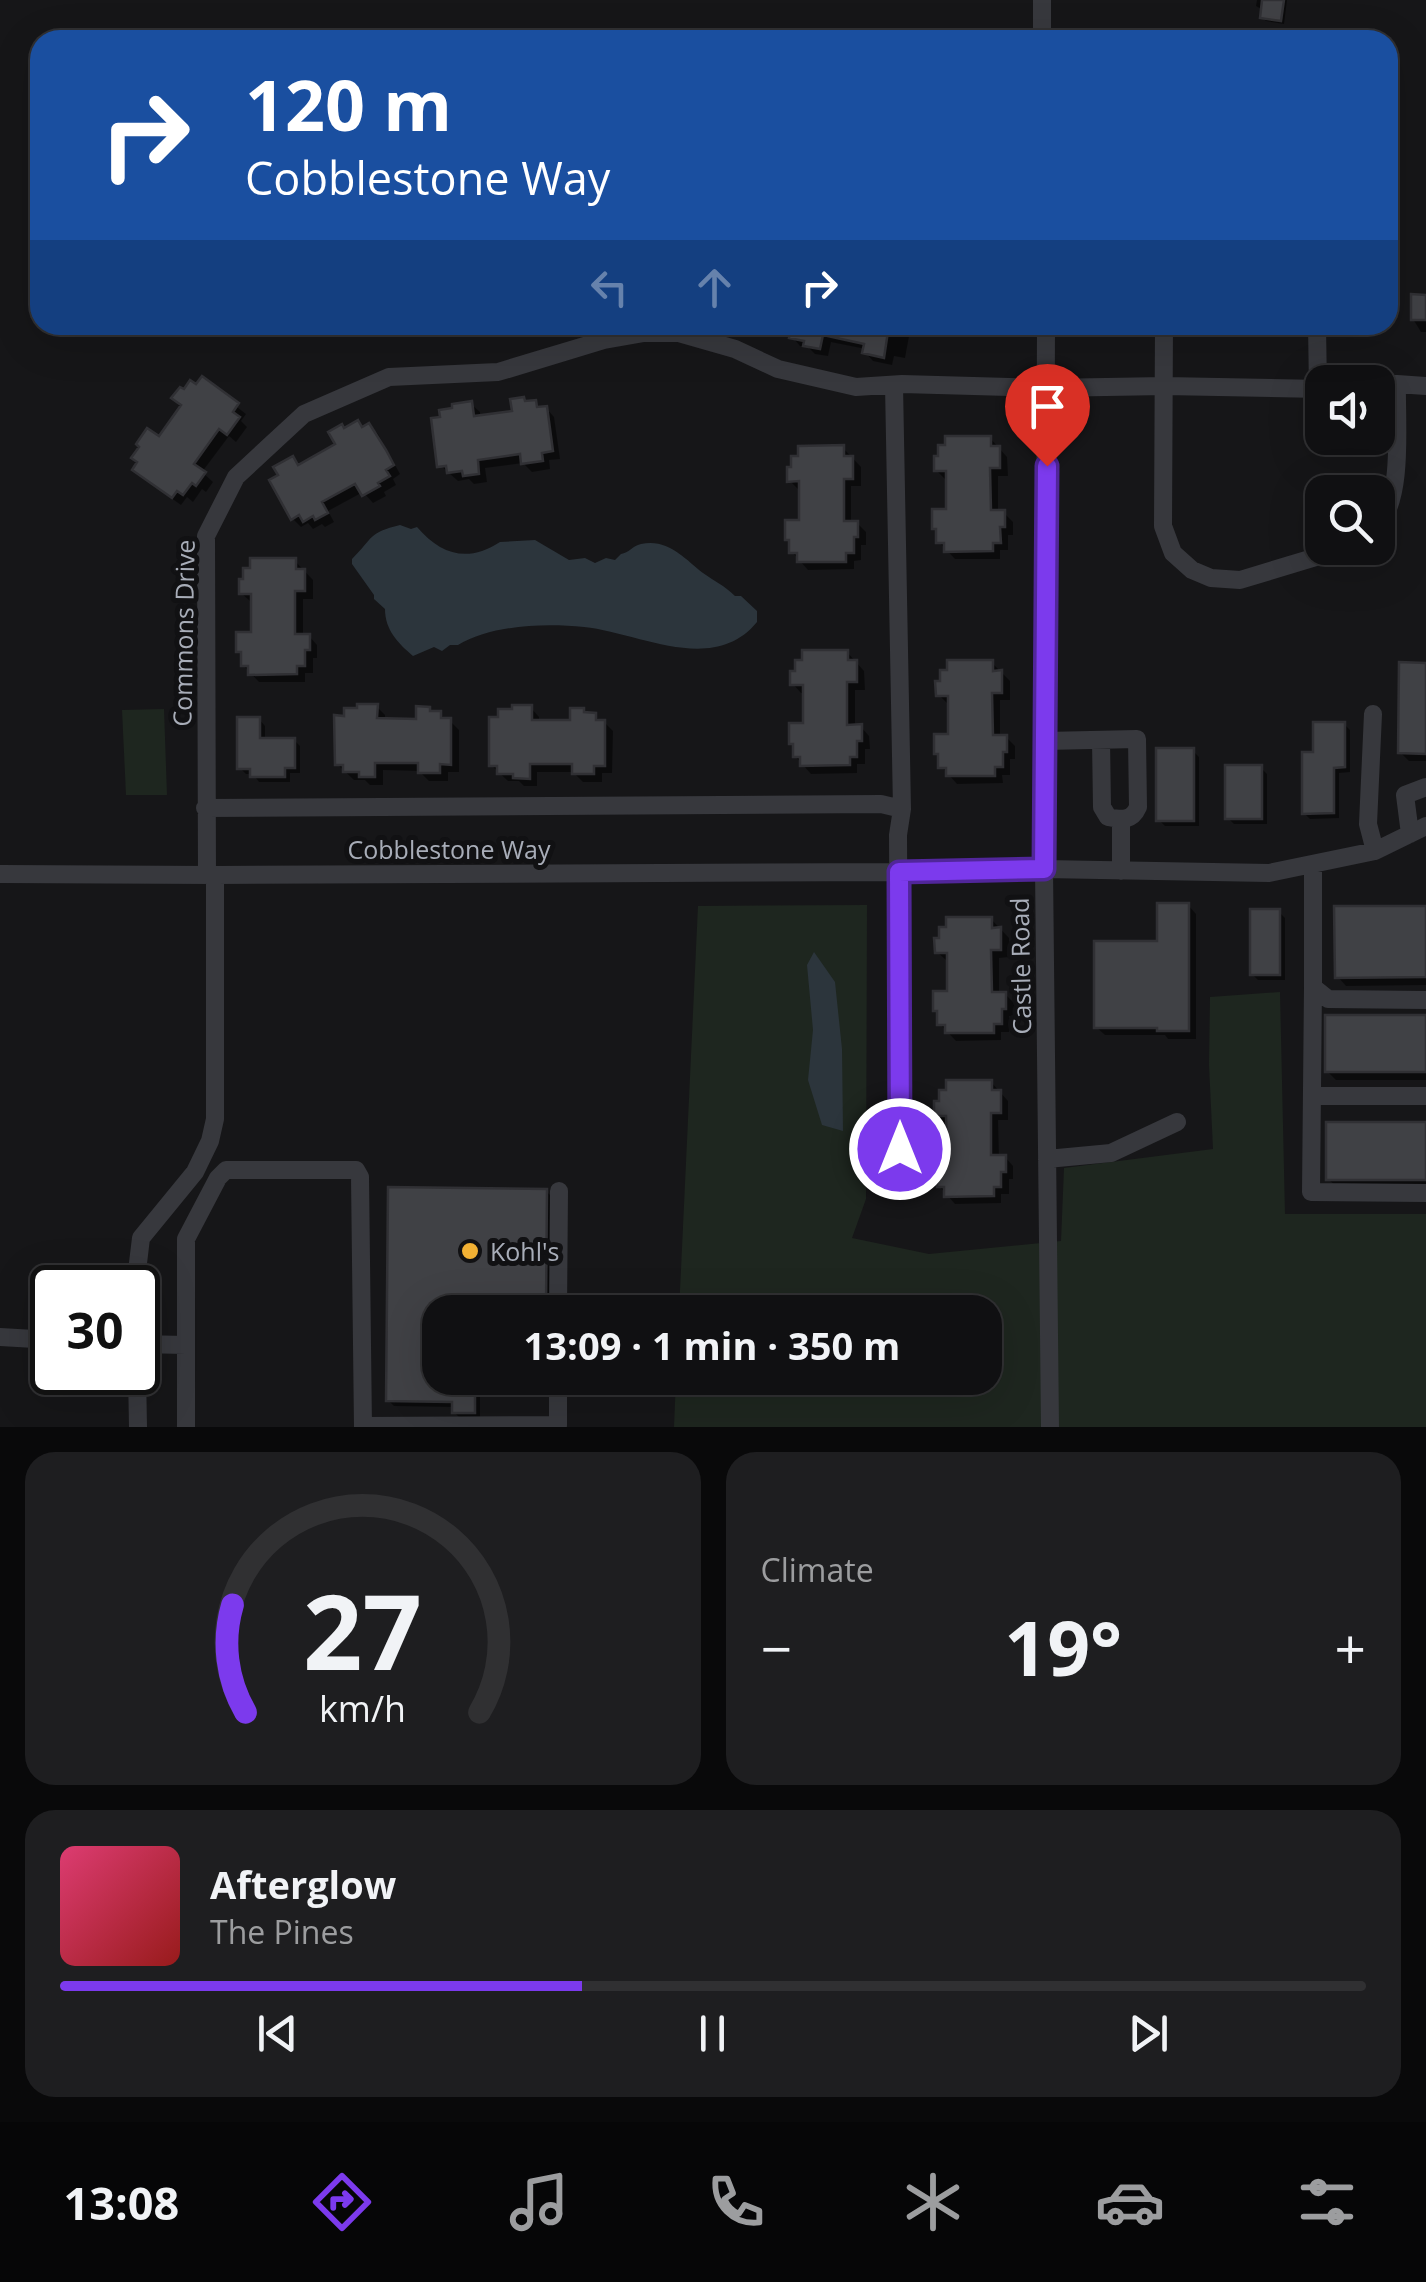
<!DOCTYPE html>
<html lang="en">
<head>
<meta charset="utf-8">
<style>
  :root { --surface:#101012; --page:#1e1e20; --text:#f1f3f6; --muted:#9c9d9f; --line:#303032; --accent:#7c3aed }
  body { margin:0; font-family:"Open Sans",sans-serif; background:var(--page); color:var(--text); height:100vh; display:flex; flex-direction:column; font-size:38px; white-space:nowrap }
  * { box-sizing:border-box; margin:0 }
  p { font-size:32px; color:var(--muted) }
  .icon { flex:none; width:55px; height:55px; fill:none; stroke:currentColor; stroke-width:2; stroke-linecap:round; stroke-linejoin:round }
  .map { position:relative; height:1427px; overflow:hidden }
  .details { display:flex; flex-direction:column; gap:25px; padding:25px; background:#09090a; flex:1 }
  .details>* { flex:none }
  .top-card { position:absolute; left:30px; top:30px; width:1368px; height:305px; border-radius:30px; box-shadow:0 10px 40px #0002,0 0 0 2px var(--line); background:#1a4fa0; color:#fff; overflow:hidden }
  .controls { position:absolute; left:1305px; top:365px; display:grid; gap:20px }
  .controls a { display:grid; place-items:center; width:90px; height:90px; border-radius:20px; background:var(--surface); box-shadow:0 10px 40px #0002,0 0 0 2px var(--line); font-size:50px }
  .speed { position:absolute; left:30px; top:1265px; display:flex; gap:20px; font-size:50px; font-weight:700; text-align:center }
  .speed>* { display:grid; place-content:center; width:130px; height:130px; border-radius:50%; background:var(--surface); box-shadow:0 10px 40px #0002,0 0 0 2px var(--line); line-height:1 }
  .speed .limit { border:5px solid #111; border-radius:15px; background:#fff; color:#111 }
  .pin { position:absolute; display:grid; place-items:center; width:85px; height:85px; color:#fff; margin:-102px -42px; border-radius:50% 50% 50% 0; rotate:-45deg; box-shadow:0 0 10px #0007 }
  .pin .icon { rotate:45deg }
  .me { position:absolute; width:110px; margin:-55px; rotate:0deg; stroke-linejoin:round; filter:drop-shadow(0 0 8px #0008) }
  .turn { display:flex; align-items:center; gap:35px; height:210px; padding:0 50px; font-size:45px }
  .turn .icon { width:130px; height:130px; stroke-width:2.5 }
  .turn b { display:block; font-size:70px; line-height:85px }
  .lanes { display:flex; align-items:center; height:95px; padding:0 50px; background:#0003; justify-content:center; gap:50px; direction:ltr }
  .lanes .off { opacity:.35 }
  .big { font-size:75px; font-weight:700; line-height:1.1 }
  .details .widget { flex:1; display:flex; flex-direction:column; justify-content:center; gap:15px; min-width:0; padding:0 35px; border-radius:30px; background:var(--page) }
  .details .dial { align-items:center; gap:0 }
  .dial svg { height:260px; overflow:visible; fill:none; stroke:var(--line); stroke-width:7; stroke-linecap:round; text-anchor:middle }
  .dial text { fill:var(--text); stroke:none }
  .song { display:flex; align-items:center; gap:30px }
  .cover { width:120px; height:120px; border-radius:15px; background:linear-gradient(135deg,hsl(340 70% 55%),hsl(0 70% 35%)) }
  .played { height:10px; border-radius:5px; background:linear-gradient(90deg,var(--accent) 40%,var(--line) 40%) }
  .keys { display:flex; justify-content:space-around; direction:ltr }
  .heat { display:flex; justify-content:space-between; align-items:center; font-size:55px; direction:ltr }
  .details .tiles { flex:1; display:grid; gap:25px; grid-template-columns:1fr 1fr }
  .widget:last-child { grid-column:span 2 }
  .trip { position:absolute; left:422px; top:1295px; width:580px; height:100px; border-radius:30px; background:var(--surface); box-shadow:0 10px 40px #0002,0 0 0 2px var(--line); font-weight:700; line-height:100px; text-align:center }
  .tabs { display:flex; height:160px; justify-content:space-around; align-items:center; background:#060607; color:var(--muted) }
  .tabs .icon { width:70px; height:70px }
  .tabs .active { color:var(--accent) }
  .tabs b { font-size:45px; color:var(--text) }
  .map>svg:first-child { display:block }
  .green { fill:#1e261f }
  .water { fill:#2c353c }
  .shadow { fill:#0007 }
  .building { fill:#404145; stroke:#303034; stroke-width:2.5 }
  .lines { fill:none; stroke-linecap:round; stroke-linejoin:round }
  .minor { stroke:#37383d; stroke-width:18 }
  .route-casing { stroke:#51269a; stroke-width:25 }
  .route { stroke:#7c3aed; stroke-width:18 }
  .poi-dot { fill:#f2b134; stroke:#111113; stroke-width:4 }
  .labels { text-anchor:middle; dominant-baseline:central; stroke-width:10; stroke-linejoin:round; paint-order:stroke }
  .street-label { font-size:25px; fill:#a8adb8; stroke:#111113 }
  .poi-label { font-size:25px; fill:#a8adb8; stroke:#111113; text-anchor:start }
</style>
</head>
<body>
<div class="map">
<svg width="1426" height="1427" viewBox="0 0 1426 1427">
  <rect width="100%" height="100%" fill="#161618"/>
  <path class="green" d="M164,709l3,86h-41l-4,-85z
    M867,905l-1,294 -14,39 77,16 132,-13 3,-73 149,-19 -4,-84 1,-68 70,-5 5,222h141v213h-752l2,-49h309v-66h-306l19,-406z"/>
  <path class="water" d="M400,525l11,4 6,-2c24,28 51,36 83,15l35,-2 34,20 16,-2 10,5 11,-5 9,2 6,-6c8,-1 11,-8 20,-10 27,-6 44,15 62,29 11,8 21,12 32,23h6l16,15v11c-44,54 -120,10 -173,5 -41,-4 -92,-2 -126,18h-8l-8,6 -8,-4 -21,9c-15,-13 -28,-26 -28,-47l-11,-10v-4l-22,-31v-5c22,-22 16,-26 48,-34z
    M814,952l21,30 7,67 1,82 -21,-6 -14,-45 5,-50 -6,-65z"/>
  <path class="shadow" d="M1257,0h30l-3,24 -18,-3 -4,-4 1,-7 -7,-4z
    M1426,297v35h-5l-8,-13z
    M565,325h33v2l-12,3 -4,-4 -12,4z
    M785,325h126l-6,33 -11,-2 -2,9 -19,-4 -8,-9 1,-3 -35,-7 -3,14 -13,-2 -7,-7 -8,-1 -15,-18z
    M202,380l44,34 -5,7 6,6 -11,15 -7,-6 -27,36 11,10 -7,10 -4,-3 -9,13 -6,-5 -6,8 -38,-27 17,-38z
    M524,399l4,4h7l7,6 4,-1 8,9 6,42 -11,1 1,9 -18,3 -9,-9 -38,5 2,14 -13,2 -5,-5 -11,2 -18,-16 31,-61 9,8v5l34,-4z
    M369,426l9,8 22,40 -7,5 3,6 -12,7 2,4 -13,7 -10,-11 -35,19 6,11 -9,5 -3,-3 -9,5 -5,-6 -7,4 -8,-8 -12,-43 12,-17 7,8 38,-22 7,-15 18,-1z
    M990,438l17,19 1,19h-10v37h6l9,9v13h-5v15h-8v9h-45l-16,-17v-10l-5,-4 15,-16 -1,-33h-3l-9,-9z
    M843,448l18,19v19h-10v37h6l9,9v13h-5v15l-7,1v8l-46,1 -16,-18v-9l-4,-4 14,-17v-33h-4l-9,-9z
    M295,561l18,19v19h-10v37h6l8,9v13h-4v15h-8v9h-46l-16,-17v-10l-4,-4 14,-17v-33h-3l-9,-8z
    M847,652l17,19 1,19h-10v37h6l8,9 1,13h-5v15h-8v9l-46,1 -16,-18v-9l-4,-5 14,-16v-33h-4l-8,-9z
    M992,663l18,18v19h-10v37h6l9,9v13h-5v16h-8l1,8 -46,1 -16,-18v-9l-5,-4 15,-17 -1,-33h-3l-9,-9z
    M1426,665v96h-17l-9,-9z
    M377,707l8,8v6h33l11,-12 21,12 9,9v42h-11v9h-19l-10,-10 -36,-1v15h-13l-5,-5h-11l-17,-16 9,-46z
    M531,708l8,9v5l33,1 11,-12 21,11 9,9 -1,42h-10v9h-19l-10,-10h-36v14h-13l-5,-5h-11l-17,-16z
    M259,719l6,7v14h29l6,6v27h-10v9h-31l-6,-8h-7l-6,-6z
    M1344,724l6,6v42l-11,1v45l-29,1 -6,-6 12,-58z
    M1193,751l6,6v69h-34l-6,-6z
    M1261,768l6,6v50h-33l-6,-6z
    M1188,905l8,9v125h-28l-3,-4h-60l-9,-8z
    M1426,908v77l-80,1 -8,-9z
    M1279,912l6,6v62h-27l-6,-6z
    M991,919l18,19v19l-10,1v36h6l9,9v13h-5v16h-8v8l-45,1 -16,-17v-10l-5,-4 15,-17 -1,-33h-3l-9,-8z
    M1426,1017v63h-90l-9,-9z
    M991,1082l17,19v19h-10l1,37h6l8,9v13h-4v15h-8v9l-46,1 -16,-18v-9l-4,-4 14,-17v-33h-4l-8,-8z
    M1426,1125v64l-89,-2 -9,-8z
    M390,1189l156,2 6,6 -1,115h-111v66h113l-2,11 -71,-1v30h-20l-6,-6v-5l-60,-1 -6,-6z"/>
  <path class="building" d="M1262,0h22l-3,21 -21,-3z
    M1411,294l15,1v25h-15z
    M792,325h97l-5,33 -22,-5 2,-9 -41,-9 -3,14 -17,-3 1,-5 -15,-3z
    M202,376l37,27 -6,9 7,5 -13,18 -8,-6 -25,35 12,8 -10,14 -4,-3 -9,12 -6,-4 -5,7 -40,-28 5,-8 -6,-4 8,-11 -3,-3 11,-16 12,8 22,-31 -10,-7 9,-11 4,2 6,-9 6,4z
    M524,397l1,4 11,-1 1,7 10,-1 6,45 -11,2 1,8 -22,3 -1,-10 -42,6 1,14 -16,2 -1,-5 -15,2 -1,-7 -9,1 -6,-49 9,-1 -1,-7 13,-2v-4l20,-3 2,15 38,-5 -2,-12z
    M358,420l4,7 7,-4 17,27 8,15 -8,5 4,6 -12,7 2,3 -18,10 -7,-12 -33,18 6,11 -13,7 -2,-4 -10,6 -4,-7 -8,5 -22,-40 9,-5 -5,-8 20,-11 5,9 37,-21 -7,-12 14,-8 2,4z
    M945,436h46v10h9v22h-10l1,42h14v17h-5l1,16h-8v8l-49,1v-9h-8v-14h-4v-20h14v-38h-12v-15h4v-11h7z
    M844,445v11h9v23h-9v42h14v16h-4v16h-8v9h-49v-9h-8v-13h-4v-20h14v-39l-12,1v-15h4v-11h7v-10z
    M250,558h46v11h9v22h-10v43h15v16h-5v16h-8v8l-49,1v-9h-7v-14h-5v-20h15v-38h-12v-15h4v-11h7z
    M802,650h46v10h9v22h-10v43l15,-1v17h-5v16h-7v8l-50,1v-9h-7v-13h-4v-21h14v-38h-13v-14h5v-11h7z
    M947,660h46v11l9,-1v23h-10l1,42h14v17h-4v15h-8v9h-49v-8h-8v-14h-4v-20h14v-38h-12l-1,-15h5v-11h7z
    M1399,662l27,1v91l-28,-1z
    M357,704h21l-1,14 39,1v-13l14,1v4h11v7h10v47l-11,-1v9h-22v-10h-43v14h-16v-5h-16v-7h-8l-1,-50 10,1v-8h13z
    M512,705h20v15h38v-12h14v4l12,1v7h9v46h-11v8h-22v-10h-42v15l-17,-1v-4h-16v-8h-8v-49h9v-8h14z
    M237,717h23v21h35v30h-10v9h-35v-8h-13z
    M1313,722h32v45l-11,1v45l-32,1v-62h11z
    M1156,748h38v73h-38z
    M1225,765h37v54h-37z
    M1157,903h32v128h-32v-3h-63v-87h63z
    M1334,906h92v71l-91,1z
    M1250,909h30v66h-30z
    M946,917h46v11l9,-1v23h-10l1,42h14v17h-4v15h-8v9h-49v-8h-8v-14h-4v-20h14v-38h-12l-1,-15h5v-11h7z
    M1325,1015h101v57h-101z
    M946,1080h46v10h9v23h-10v42h15v17h-5v15h-7v9l-50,1v-10h-7v-13h-4l-1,-20h15l-1,-38h-12v-15h5v-11h7z
    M1326,1122h100v58h-100z
    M388,1187l159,2 -1,123h-106v66h35v35h-23v-11l-66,-1z"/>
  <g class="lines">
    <path class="minor" d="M1042,0v40
      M1046,325l-2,544 6,558
      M1164,325l-1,201 10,27 19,17 19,8 29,2 106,-32
      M1317,325l1,64
      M894,385l8,424
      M1378,385l19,-1 29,2
      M1378,524c26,-24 18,-105 19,-140
      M1373,714l-5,110 7,27
      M1045,741l92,-2 1,68c-6,14 -16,13 -30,10l-6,-10 -1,-67
      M205,808l676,-4 21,5 -4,26 2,353
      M1121,819v52
      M1410,834l-5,-39 21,-8
      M1313,864v123l15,12 98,1
      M0,874l215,1 684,-3 145,-3 225,4 106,-22 51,-25
      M207,875l-1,-339 30,-59 68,-63 85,-37 109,-5 106,-32 40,-7h35l56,16 43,20 78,18 46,-3 145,4 118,-2 157,3
      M1313,987l-2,205 115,1
      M1312,1096h114
      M1047,1159l64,-6 66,-31
      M135,1288l6,-50 54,-66 15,-31 5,-22v-244
      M558,1312l1,-121
      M0,1337l52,3
      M138,1344l48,1
      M137,1372l1,55
      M363,1426l195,-1v-47
      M186,1427v-188l32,-61 8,-8h130l4,7 3,250"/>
  </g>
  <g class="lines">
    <defs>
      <path id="route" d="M900,1149l-1,-277 145,-3 3,-403"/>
    </defs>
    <use href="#route" class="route-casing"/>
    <use href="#route" class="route"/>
  </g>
  <circle class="poi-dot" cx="470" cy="1251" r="10"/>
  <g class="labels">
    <g class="street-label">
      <text transform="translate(183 633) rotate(-89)">Commons Drive</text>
      <text x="449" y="849">Cobblestone Way</text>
      <text transform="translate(1020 966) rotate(-91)">Castle Road</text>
    </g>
    <g class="poi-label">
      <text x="490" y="1251">Kohl's</text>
    </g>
  </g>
</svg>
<div class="controls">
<a><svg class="icon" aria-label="sound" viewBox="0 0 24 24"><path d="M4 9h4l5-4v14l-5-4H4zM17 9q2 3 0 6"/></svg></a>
<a><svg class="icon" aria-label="search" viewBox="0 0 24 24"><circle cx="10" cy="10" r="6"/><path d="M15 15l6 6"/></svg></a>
</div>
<div class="speed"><div class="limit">30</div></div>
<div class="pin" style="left:1047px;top:466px;background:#d93025"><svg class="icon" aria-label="arrive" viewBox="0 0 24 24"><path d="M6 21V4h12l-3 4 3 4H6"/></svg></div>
<svg class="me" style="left:900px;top:1149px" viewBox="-20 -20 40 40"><circle r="17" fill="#7c3aed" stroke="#fff" stroke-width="3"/><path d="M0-11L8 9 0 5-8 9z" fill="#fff"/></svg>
<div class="trip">13:09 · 1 min · 350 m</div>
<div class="top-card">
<div class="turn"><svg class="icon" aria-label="right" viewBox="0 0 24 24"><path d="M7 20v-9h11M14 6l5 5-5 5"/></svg><div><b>120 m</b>Cobblestone Way</div></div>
<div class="lanes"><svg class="icon off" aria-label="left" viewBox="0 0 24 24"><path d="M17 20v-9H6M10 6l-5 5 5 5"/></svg><svg class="icon off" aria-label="ahead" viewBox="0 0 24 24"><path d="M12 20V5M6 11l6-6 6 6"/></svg><svg class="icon" aria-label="right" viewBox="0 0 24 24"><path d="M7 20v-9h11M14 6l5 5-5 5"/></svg></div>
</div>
</div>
<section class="details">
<div class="tiles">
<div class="widget dial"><svg viewBox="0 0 100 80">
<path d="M14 69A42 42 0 1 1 86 69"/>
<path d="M14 69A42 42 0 0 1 10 36" stroke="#7c3aed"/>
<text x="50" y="56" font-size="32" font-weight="700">27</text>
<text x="50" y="72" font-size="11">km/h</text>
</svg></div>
<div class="widget"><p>Climate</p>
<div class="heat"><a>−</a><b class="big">19°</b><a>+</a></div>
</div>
<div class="widget">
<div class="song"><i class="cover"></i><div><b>Afterglow</b><p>The Pines</p></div></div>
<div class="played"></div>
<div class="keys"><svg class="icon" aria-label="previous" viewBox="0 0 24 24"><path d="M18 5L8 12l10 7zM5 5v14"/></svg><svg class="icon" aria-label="pause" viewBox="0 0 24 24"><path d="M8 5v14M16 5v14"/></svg><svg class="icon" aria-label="next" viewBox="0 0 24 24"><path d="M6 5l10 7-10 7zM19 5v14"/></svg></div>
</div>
</div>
</section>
<nav class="tabs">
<b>13:08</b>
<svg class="icon active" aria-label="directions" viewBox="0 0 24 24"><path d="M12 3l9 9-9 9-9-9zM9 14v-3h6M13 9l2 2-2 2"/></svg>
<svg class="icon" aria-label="music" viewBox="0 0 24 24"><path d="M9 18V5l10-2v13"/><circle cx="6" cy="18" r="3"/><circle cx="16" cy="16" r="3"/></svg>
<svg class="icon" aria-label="phone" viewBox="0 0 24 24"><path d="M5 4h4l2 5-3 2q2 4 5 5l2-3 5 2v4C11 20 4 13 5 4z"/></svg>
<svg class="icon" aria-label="climate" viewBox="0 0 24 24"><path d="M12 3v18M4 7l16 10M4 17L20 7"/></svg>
<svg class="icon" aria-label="car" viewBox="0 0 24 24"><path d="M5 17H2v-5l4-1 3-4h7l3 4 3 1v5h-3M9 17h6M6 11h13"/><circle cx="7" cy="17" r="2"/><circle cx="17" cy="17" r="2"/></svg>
<svg class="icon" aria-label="filters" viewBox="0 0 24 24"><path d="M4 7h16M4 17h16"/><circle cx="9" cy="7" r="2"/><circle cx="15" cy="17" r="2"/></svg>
</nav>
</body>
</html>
